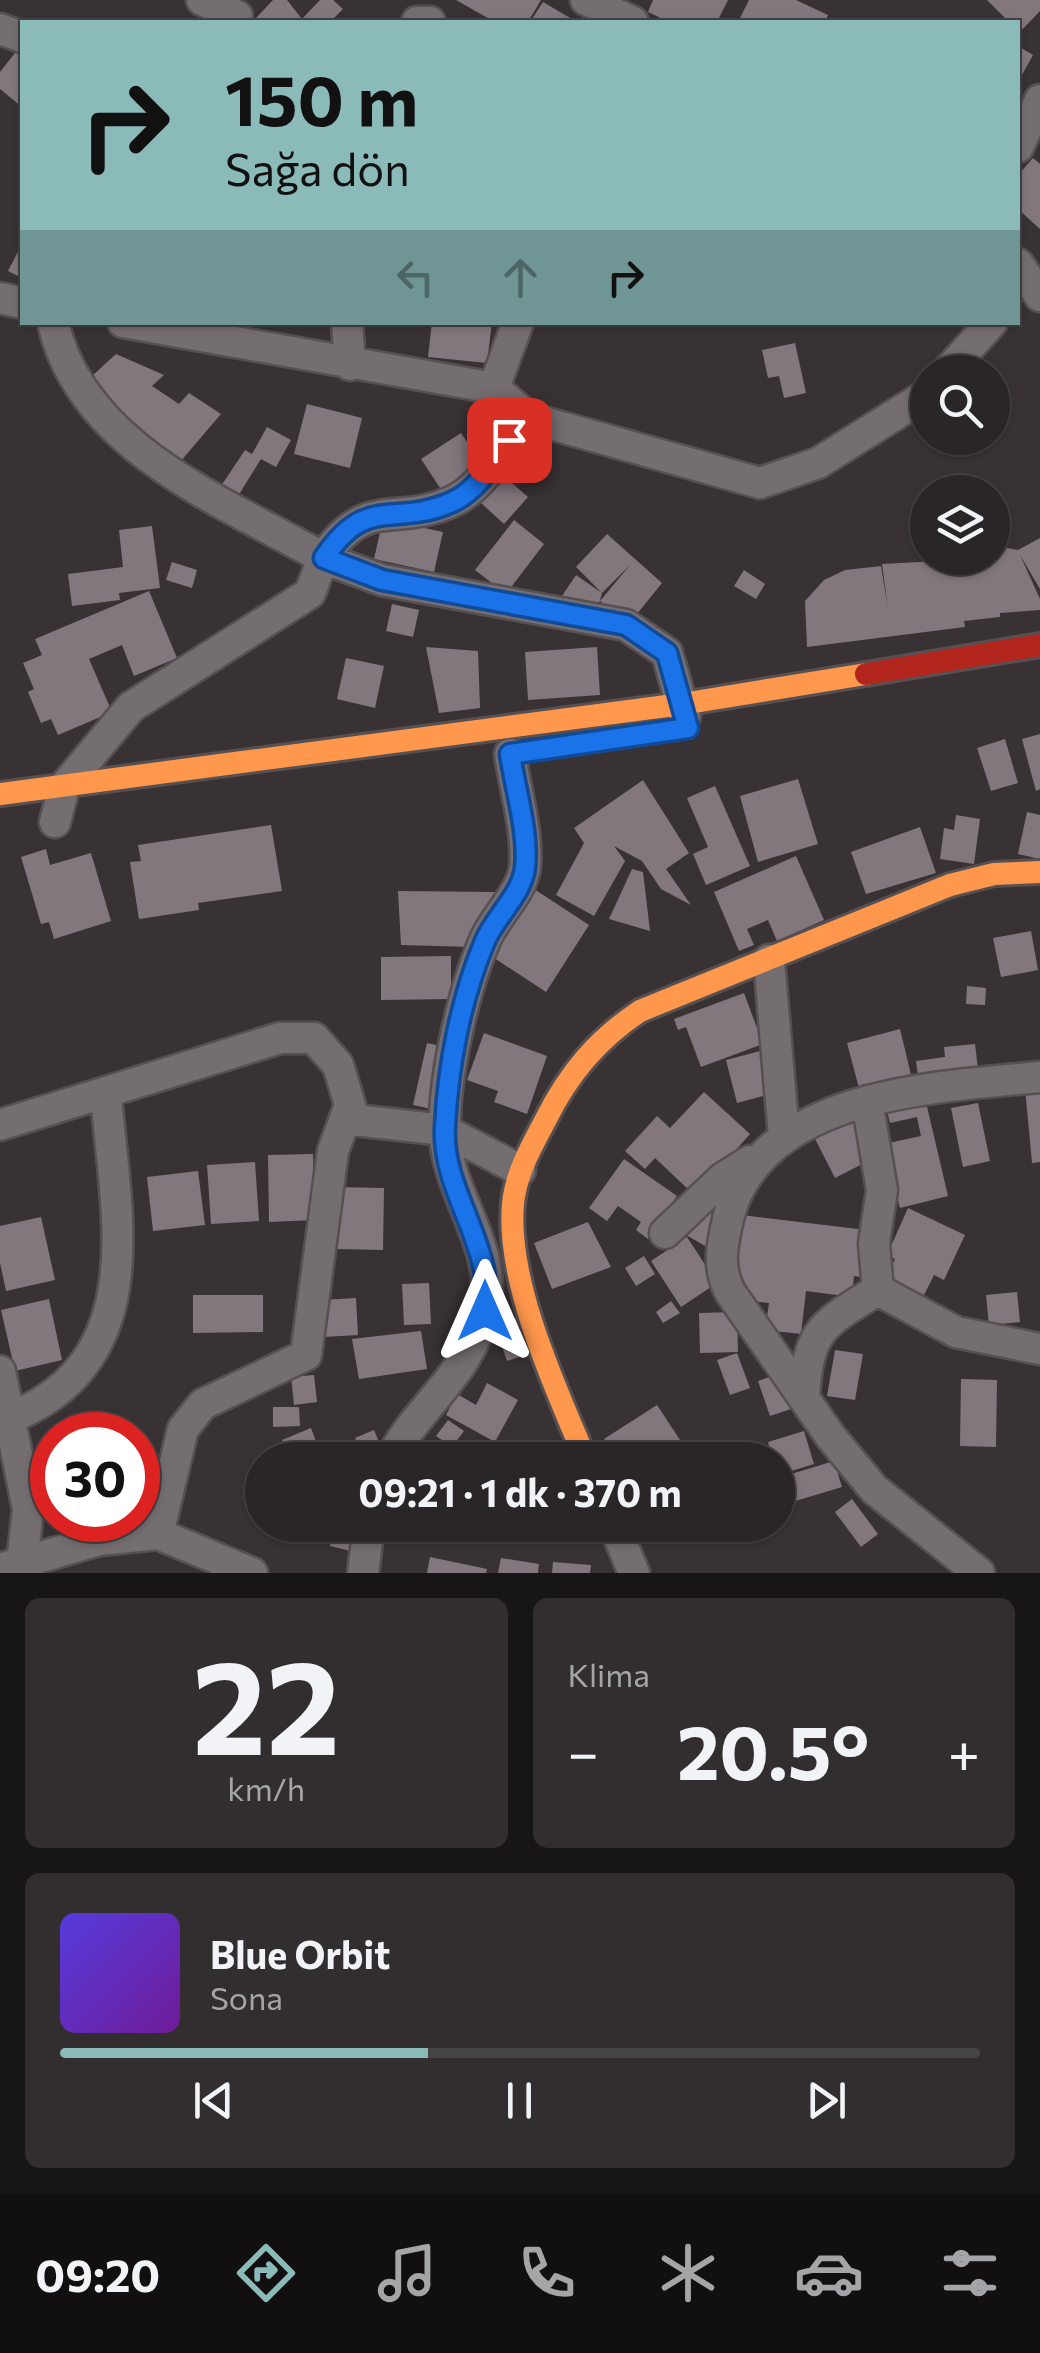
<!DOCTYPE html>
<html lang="tr">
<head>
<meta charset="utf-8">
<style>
  :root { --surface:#2a2628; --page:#322e30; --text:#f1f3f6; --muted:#a5a5a8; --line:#464345; --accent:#8bbbb9 }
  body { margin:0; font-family:Commissioner,sans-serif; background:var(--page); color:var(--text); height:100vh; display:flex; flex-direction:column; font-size:38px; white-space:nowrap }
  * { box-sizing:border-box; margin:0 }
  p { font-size:32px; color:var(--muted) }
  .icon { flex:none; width:55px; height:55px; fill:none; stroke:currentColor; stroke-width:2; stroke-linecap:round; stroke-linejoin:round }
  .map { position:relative; height:1573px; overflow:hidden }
  .sheet { display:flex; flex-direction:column; gap:25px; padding:25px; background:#171516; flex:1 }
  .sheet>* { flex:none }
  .banner { position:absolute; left:20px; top:20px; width:1000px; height:305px; border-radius:0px; box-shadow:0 2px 8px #0004,0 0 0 2px var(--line); background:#8bbbb9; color:#111; overflow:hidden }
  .tools { position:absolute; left:910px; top:355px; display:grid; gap:20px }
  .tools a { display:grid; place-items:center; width:100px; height:100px; border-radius:50%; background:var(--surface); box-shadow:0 2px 8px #0004,0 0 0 2px var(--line); font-size:50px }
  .speed { position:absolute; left:30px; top:1412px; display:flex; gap:20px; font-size:50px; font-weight:700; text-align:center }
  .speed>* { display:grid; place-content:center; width:130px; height:130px; border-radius:50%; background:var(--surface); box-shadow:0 2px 8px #0004,0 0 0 2px var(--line); line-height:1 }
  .speed .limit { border:15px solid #d22; background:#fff; color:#111 }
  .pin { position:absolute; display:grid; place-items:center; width:85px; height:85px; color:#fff; margin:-42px; border-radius:20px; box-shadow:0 5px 15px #0006 }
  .me { position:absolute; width:110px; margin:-55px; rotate:0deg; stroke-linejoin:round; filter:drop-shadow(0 0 8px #0008) }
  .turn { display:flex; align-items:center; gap:35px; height:210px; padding:0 40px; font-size:45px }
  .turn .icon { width:130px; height:130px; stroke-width:2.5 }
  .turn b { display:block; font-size:70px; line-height:85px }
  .lanes { display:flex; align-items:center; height:95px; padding:0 40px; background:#0003; justify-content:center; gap:50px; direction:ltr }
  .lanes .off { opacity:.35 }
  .big { font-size:75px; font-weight:700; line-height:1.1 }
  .sheet .card { flex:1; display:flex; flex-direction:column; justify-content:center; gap:15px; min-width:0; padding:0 35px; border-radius:15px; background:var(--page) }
  .sheet .dial { align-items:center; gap:0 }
  .dial b { font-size:130px; line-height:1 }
  .song { display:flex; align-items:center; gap:30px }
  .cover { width:120px; height:120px; border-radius:15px; background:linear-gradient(135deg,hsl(250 70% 55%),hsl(280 70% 35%)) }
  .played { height:10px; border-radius:5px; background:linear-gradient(90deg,var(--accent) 40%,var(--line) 40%) }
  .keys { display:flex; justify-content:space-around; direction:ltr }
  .heat { display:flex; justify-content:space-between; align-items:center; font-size:55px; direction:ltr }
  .sheet .tiles { flex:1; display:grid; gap:25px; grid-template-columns:1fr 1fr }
  .card:last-child { grid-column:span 2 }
  .trip { position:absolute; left:245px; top:1442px; width:550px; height:100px; border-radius:50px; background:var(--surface); box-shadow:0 2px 8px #0004,0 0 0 2px var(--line); font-weight:700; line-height:100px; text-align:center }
  .tab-bar { display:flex; height:160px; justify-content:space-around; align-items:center; background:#110f10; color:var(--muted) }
  .tab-bar .icon { width:70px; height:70px }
  .tab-bar .selected { color:var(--accent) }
  .tab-bar b { font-size:45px; color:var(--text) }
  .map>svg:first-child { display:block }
  .building { fill:#82777d }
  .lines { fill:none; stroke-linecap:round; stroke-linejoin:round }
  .street-casing { stroke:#565052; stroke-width:35 }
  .slow-casing { stroke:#565052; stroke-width:28 }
  .jam-casing { stroke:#565052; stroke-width:28 }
  .street { stroke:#746e71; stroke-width:30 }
  .slow { stroke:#ff974d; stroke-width:22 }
  .jam { stroke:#b3261e; stroke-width:22 }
  .route-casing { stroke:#114b97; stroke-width:25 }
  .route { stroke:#1a73e8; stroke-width:18 }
</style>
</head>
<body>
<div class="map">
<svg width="1040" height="1573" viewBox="0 0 1040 1573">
  <rect width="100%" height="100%" fill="#383235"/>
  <path class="building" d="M273,0h14l15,19 18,-19h13l10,9 -13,13h-70l-4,-4z
    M456,0h85l-13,22h-33z
    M653,0h75l-11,22h-48l-21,-10z
    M749,0h47l32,15 -3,7h-87z
    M987,0h53v11l-22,23v-12h-9z
    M543,2l34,20h-47z
    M22,44v63l-22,-18v-17z
    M1018,46l15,9 -15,27z
    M1033,158l7,6v65l-22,-20v-34z
    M22,244v34l-14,-7z
    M432,322h60l-5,41 -59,-6z
    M795,343l11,50 -22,5 -5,-22 -11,2 -6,-28z
    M116,354l48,21 -12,11 27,18 10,-11 32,21 -41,48 -35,-18 -52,-69z
    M307,404l55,14 -12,50 -56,-14z
    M267,427l24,13 -15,27 -15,-8 -23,37 -17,-10 24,-36 7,4z
    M461,433l23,35 -40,26 -23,-35z
    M504,476l24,21 -24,27 -24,-22z
    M383,519l60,13 -9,40 -60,-13z
    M514,520l30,24 -38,50 -31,-24z
    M152,526l8,62 -41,5 1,7 -48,6 -4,-32 55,-7 -4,-37z
    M607,534l55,49 -34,42 -28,-24 30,-36 -28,28 -26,-26z
    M1040,538v51l-20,-34 20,44v11l-40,3v4l-36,4 1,6 -158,20 -2,-46 19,-21 21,-10 36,-4 7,43 -6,-45 110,-6v-13l26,5z
    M172,562l25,8 -5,18 -26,-8z
    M744,570l21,14 -9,15 -22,-13z
    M576,575l26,18 -2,8 -13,12 -25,-17z
    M149,591l28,67 -43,18 -12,-31 -33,14 23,53 -54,23 -7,-16 -10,4 -13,-31 6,-3 -11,-26 19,-8 -7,-16z
    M392,604l27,6 -6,27 -27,-6z
    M426,647l52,4 2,57 -41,5z
    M597,647l3,48 -72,5 -3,-48z
    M346,658l38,8 -9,42 -38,-9z
    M1040,734v55l-4,2 -14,-52z
    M1005,739l13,44 -27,8 -14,-43z
    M798,779l20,65 -60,18 -18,-66z
    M643,780l46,73 -23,16 25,36 -30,-16 -19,-28 -28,-15 11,15 -31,55 -38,-21 28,-52 -10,-15z
    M715,786l35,80 -44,19 -13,-31 15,-7 -21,-49z
    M1027,812l13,3v44l-22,-5z
    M956,815l24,4 -6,45 -34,-5 4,-31 10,2z
    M271,825l11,66 -84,12 1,7 -60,9 -9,-57 11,-1 -3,-16z
    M920,827l16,46 -70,21 -15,-42z
    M46,849l4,16 41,-12 20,68 -57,18 -5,-17 -8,2 -20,-67z
    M796,856l28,64 -47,21 -9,-21 -21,9 7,16 -15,6 -25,-59z
    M632,869l11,3 7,59 -41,-12z
    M531,887l58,38 -43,67 -58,-38z
    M398,891l99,1 -24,55 -72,-2z
    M1031,931l7,39 -37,7 -8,-39z
    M451,956v43l-70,1v-43z
    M967,986l19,2 -1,17 -19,-1z
    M744,993l19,51 -62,23 -15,-40 -8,3 -4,-11z
    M900,1029l12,50 -52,13 -13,-49z
    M484,1033l63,23 -20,58 -33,-12 4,-11 -31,-11z
    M427,1043l23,5 -14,62 -23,-5z
    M975,1044l3,25 -60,8 -2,-16 29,-4 -1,-10z
    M760,1051l11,43 -34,9 -11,-43z
    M1040,1086v76l-8,1 -7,-75z
    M704,1092l46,42 -30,34 -5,-5 -25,28 -35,-33 -10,11 -20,-18 32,-35 13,12z
    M925,1098l23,98 -48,12 -16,-64 37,-8 -4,-19 -27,6 -4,-16z
    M978,1103l12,58 -27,6 -12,-59z
    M852,1110l24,47 -41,21 -24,-47z
    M313,1154l2,66 -46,2 -1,-67z
    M624,1159l53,37 -29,43 -12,-9 5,-8 -23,-16 -11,15 -18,-13z
    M255,1162l4,59 -48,3 -4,-59z
    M198,1171l7,54 -52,6 -6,-54z
    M336,1187l48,1 -1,62 -48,-1z
    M708,1196l20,12 -21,39 -21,-12z
    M908,1208l57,27 -21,45 -10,-5 -11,22 -38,-17 10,-21 -8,-4z
    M733,1214l133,16 -5,47 -7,-1 -2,21 -46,-6 -5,43 -36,-4 4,-27 -26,-3 2,-17 -20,-2z
    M41,1217l14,63 -49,11 -6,-28v-37z
    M588,1222l23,45 -59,22 -18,-46z
    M687,1237l30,46 -36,24 -30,-46z
    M644,1256l11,18 -19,12 -11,-18z
    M429,1283l2,41 -27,1 -2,-41z
    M1017,1292l3,30 -31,3 -3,-30z
    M193,1295h70v37l-70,1z
    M356,1298l2,37 -35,2 -2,-37z
    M49,1299l13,61 -47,11 -14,-61z
    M671,1301l9,12 -17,10 -7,-11z
    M737,1312l1,40 -38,1 -1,-40z
    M522,1316l12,36 -27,9 -12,-36z
    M421,1331l6,38 -68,10 -7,-40z
    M835,1350l28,4 -8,46 -28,-4z
    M737,1353l13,35 -20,7 -13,-35z
    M781,1373l13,35 -24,8 -12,-35z
    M314,1375l3,27 -23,3 -3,-28z
    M961,1379l36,1 -1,67 -36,-1z
    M487,1383l31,17 -23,42 -49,-27 11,-21 19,11z
    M657,1405l29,44 -16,11h-53l-13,-21z
    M273,1407h26l1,19 -27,1z
    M448,1420l16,11 -12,16 -16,-11z
    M311,1428l7,19 -29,11 -7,-18z
    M374,1430l8,19 -19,8 -8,-19z
    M804,1431l10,33 -36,11v-15h-5l-5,-18z
    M352,1449l1,11h-24l-1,-10z
    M834,1461l8,26 -60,18 -4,-27z
    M852,1499l26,35 -17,13 -26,-35z
    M335,1525h22l-6,26 -21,-5z
    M430,1557l57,12 -1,4h-59z
    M501,1558l38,6 -1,9h-40z
    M553,1562l38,3 -1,8h-38z"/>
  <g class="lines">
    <defs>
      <path id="street" d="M202,0l35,16
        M586,0l47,22
        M417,22h13
        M0,29l22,8
        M1018,147l22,-47
        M1018,264l22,32
        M0,298l22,5
        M53,322c27,125 170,179 270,236 44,-64 70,-31 128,-56 33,-14 54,-58 78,-84
        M123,322l371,66 35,30 231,65 58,-20 110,-69
        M347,322l3,43
        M947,372l45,-50
        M494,388l24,-66
        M55,822l9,-35 67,-80 179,-114 13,-35 59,22 244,45 41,28 18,63
        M769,960l15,177
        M867,1101l15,89 -8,53 4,47 78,42 84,17
        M346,1119l98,11 76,40
        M0,1125l280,-87h34l24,27 12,40 -17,46 -27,204 -103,49 -20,25 -25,105
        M665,1233l58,-55 27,-17
        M0,1371l28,138 -7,64
        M804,1398c4,-68 18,-74 74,-108
        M10,1418c142,-57 106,-201 96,-323
        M390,1460c28,-55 81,-85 95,-153 13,-62 -39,-114 -40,-175 -2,-53 19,-144 40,-192 10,-24 37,-47 40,-73 3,-36 -10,-78 -15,-113
        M614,1525l20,48
        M0,1569l99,-29 59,-6 94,39
        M363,1573l6,-48
        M979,1573l-105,-84 -43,-52 -101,-145c-13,-26 -8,-46 -2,-73 30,-126 208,-132 312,-142"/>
      <path id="slow" d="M0,794l682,-90 184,-30
        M586,1460c-30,-71 -80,-178 -73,-256 3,-32 19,-58 33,-85 23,-46 51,-79 94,-108l310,-126 44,-11 46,-2"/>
      <path id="jam" d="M866,674l174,-29"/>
    </defs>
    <use href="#street" class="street-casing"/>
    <use href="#slow" class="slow-casing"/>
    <use href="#jam" class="jam-casing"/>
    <use href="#street" class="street"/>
    <use href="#slow" class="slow"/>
    <use href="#jam" class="jam"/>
  </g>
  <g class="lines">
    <defs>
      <path id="route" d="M485,1311c10,-67 -44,-119 -40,-184 3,-62 16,-129 40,-186 10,-24 37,-47 40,-73 4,-36 -10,-79 -15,-114l178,-26 -21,-75 -41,-28 -244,-45 -58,-22c43,-65 70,-30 128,-56 25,-11 42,-40 57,-62"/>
    </defs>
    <use href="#route" class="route-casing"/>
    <use href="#route" class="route"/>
  </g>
</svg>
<div class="tools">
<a><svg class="icon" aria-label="search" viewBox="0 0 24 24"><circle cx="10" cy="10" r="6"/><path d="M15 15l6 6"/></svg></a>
<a><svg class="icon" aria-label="layers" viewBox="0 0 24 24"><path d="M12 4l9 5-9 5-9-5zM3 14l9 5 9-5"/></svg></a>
</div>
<div class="speed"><div class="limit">30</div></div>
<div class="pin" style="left:509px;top:440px;background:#d93025"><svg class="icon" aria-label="arrive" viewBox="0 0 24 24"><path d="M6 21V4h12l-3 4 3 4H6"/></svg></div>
<svg class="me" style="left:485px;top:1311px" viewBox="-20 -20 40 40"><path d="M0-17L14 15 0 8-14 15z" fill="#1a73e8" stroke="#fff" stroke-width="4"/></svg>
<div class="trip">09:21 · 1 dk · 370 m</div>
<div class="banner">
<div class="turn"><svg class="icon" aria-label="right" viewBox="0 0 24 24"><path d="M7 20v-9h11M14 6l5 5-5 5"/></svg><div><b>150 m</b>Sağa dön</div></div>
<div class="lanes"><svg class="icon off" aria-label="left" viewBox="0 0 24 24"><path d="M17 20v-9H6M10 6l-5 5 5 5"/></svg><svg class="icon off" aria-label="ahead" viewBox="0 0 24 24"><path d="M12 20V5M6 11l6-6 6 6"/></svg><svg class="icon" aria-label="right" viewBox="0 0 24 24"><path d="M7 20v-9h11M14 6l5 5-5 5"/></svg></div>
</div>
</div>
<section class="sheet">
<div class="tiles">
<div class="card dial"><b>22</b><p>km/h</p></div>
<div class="card"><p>Klima</p>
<div class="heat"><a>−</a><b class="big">20.5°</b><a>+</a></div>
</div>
<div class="card">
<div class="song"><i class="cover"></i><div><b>Blue Orbit</b><p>Sona</p></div></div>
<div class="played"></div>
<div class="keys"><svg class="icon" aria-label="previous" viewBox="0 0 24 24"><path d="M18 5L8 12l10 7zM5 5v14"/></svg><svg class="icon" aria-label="pause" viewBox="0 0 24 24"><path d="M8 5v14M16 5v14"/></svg><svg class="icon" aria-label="next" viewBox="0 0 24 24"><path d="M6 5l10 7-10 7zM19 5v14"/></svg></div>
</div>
</div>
</section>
<nav class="tab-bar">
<b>09:20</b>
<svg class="icon selected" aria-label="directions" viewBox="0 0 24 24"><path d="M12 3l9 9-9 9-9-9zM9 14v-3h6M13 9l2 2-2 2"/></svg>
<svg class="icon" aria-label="music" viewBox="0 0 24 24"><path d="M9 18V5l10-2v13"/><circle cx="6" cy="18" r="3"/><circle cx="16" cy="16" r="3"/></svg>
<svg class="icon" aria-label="phone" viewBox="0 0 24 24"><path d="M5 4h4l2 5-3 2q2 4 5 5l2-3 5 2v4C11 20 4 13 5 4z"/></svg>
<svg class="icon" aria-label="climate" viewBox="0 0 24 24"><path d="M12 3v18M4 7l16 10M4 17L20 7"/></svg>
<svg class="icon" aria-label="car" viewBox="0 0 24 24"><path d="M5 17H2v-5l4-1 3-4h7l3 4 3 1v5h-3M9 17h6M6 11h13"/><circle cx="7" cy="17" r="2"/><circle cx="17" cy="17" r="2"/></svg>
<svg class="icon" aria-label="filters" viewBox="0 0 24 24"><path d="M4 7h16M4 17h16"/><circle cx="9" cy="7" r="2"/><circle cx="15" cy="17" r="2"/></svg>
</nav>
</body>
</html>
